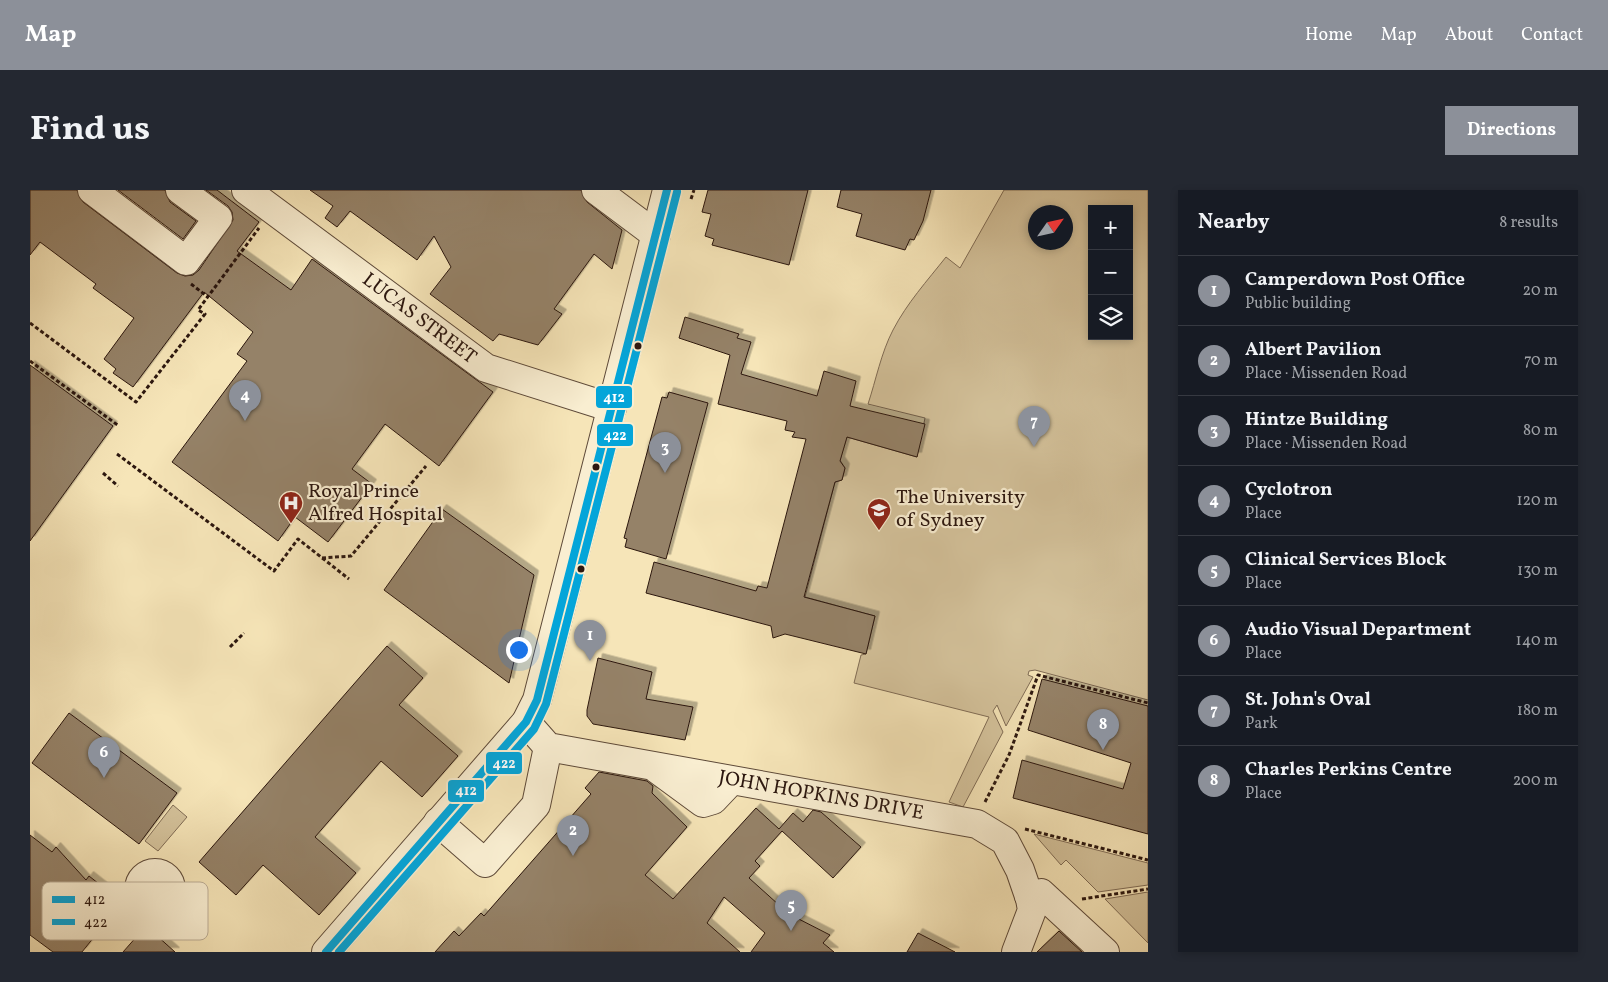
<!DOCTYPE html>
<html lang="en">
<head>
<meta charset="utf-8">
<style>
	body { margin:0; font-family:Vollkorn,serif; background:#242831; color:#f1f3f6 }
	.controls { position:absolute; right:15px; top:15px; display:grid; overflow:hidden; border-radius:0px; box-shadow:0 2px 8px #0003 }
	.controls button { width:45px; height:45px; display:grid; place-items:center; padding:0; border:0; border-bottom:1px solid #363941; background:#171b24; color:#f1f3f6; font:25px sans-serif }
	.compass { position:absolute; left:998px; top:15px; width:45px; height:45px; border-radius:50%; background:#171b24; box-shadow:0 2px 8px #0003; rotate:56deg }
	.you { position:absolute; left:488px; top:459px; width:18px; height:18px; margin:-12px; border:4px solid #fff; border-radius:50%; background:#1a73e8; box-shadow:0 0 0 8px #1a73e833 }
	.badge { display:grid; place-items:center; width:32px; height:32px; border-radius:50%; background:#8c9099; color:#fff; font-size:16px; font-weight:700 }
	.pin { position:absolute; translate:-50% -41px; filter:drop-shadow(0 1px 2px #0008) }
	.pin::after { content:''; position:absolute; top:26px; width:18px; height:15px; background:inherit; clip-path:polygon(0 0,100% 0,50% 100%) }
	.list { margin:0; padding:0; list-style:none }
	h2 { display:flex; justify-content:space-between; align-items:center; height:65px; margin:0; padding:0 20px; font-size:21px }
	h2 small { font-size:16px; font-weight:400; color:#9ea1a6 }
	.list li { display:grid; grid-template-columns:32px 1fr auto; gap:15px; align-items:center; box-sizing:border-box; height:70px; padding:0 20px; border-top:1px solid #363941 }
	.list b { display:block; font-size:19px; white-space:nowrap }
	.list p { margin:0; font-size:16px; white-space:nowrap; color:#9ea1a6 }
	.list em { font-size:16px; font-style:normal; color:#9ea1a6 }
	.icon { flex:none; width:28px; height:28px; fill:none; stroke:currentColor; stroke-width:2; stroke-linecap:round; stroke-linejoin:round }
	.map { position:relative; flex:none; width:1118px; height:762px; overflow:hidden; border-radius:0px }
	header { display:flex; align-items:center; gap:30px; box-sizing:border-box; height:70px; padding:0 25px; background:#8c9099; color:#fff }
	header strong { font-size:24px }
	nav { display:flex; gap:28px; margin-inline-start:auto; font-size:18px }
	.intro { display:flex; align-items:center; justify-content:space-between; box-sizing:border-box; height:120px; padding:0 30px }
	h1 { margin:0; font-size:35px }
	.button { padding:12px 22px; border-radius:0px; background:#8c9099; color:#fff; font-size:18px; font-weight:700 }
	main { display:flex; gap:30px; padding:0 30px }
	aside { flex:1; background:#171b24; border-radius:0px; box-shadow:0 2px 8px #0003 }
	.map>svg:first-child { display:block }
</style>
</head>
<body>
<header>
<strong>Map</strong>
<nav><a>Home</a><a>Map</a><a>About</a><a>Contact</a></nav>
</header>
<div class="intro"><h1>Find us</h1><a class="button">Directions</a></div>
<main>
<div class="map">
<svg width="1118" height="762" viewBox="0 0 1118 762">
	<defs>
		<filter id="shadow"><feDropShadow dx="4.5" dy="-4.5" stdDeviation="0" flood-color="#0004"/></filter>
	</defs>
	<rect width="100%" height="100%" fill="#f6e5b8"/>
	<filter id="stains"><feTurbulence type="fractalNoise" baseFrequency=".004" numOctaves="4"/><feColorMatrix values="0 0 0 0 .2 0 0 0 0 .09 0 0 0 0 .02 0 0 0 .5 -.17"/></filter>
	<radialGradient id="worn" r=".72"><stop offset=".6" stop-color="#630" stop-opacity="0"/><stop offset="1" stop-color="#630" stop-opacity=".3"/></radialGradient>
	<g fill="#d4c29b" stroke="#806c55" fill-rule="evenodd">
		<path d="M974,0H1118V510L1005,480L999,481L998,485L1003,487L976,536L967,515L963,521L973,542L933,617L919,612L959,527L824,493L831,465L836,464L845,426L775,407L805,292L812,290L815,278L810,270L817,247L887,267L895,228L838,214C846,190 851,163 863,140C877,113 897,91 916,67L930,78ZM1062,19H1099V146H1062ZM1006,22H1036V52H1006Z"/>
		<polygon points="143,615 157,627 128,661 115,651"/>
		<polygon points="1004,644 1118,673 1118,695 1068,702 1036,670 1031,675"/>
		<polygon points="1118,702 1118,753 1075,709"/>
	</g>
	<g fill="#958267" stroke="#2c170f" filter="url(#shadow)">
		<polygon points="0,0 47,0 53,12 147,83 155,86 163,85 169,80 203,30 202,22 198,16 176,0 187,0 229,32 207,61 261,100 282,69 463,202 409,276 355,234 322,279 342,294 298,352 265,327 248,351 142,272 217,171 207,164 223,142 174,102 103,197 83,183 86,179 74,169 104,128 63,98 66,94 10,52 0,65"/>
		<polygon points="88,0 135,0 140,12 166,31 153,49"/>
		<polygon points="280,0 551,0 557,12 592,40 582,79 564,64 524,119 532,124 508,155 469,144 463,151 400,104 421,77 404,46 387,70 320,21 307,37 295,28 303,16"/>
		<polygon points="678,0 778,0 759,75 682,55 684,49 675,46 681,24 672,22"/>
		<polygon points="811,0 901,0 893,31 884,50 880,49 875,60 826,46 832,24 807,17"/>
		<polygon points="655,127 709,144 707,148 721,152 711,184 787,206 794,181 826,191 820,216 895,234 887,267 817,247 810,271 815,278 812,290 805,292 774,407 845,426 836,464 755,444 743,448 741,436 616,403 624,372 726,401 728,396 737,398 776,249 762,247 765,242 755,240 757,231 688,214 700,165 649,148"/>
		<polygon points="0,175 83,236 0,351"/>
		<polygon points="639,202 678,213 636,369 595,357 597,349 594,348 632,207 637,208"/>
		<polygon points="412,319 504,385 479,493 354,400"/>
		<polygon points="357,456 393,488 369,515 428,566 392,607 351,571 285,647 326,683 289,725 233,675 206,705 169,672"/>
		<polygon points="568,468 622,482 616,509 663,517 655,550 563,534 557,526 557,520"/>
		<polygon points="1012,489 1118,516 1118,644 983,608 992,570 1093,599 1101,573 998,540"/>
		<polygon points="39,523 147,603 109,654 2,573"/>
		<polygon points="569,582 617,591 623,596 622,603 657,637 615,685 643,709 726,618 749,639 763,623 773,632 783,620 791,622 831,657 803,688 752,641 725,671 730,676 719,688 759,724 800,745 793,753 804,762 721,762 735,743 694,707 677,733 710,762 405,762 424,741 429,746 451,723 454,726 561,604 555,598"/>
		<polygon points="0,645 22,662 26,657 56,690 59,686 92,712 52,762 23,762 0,745"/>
		<polygon points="116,736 145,762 93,762"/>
		<polygon points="1029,741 1052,762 1007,762"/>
		<polygon points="888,743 925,762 877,762"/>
	</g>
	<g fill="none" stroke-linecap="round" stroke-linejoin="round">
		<g stroke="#5e4a39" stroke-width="30">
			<g id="minor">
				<polyline points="62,0 156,71 188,28 150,0"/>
				<polyline points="216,0 456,178 582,218"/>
				<polyline points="566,0 626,45"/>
				<polyline points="496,532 518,557 947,634 975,651 990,680 1000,709 1002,720 986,762"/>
				<polyline points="628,580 673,613 683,610 701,591"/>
				<polyline points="408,632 455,673 506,615 518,557"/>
				<circle cx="125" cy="699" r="16"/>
				<polyline points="999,706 1011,703 1075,762"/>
				<polyline points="296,762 496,532 507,510 637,0"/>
			</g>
		</g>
		<g stroke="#2c170f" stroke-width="3" stroke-dasharray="4 2.5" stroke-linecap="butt">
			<polyline points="661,9 664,0"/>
			<polyline points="161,94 178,107"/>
			<polyline points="0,133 106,212 175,124 168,120 229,38"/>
			<polyline points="0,171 89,236"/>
			<polyline points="87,264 244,381 268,349 319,389"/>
			<polyline points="73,283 88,296"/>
			<polyline points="292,368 321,366 396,276"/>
			<polyline points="200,457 214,443"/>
			<polyline points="955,612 979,565 1008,485 1118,513"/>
			<polyline points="995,639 1118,670"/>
			<polyline points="1052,709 1118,699"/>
		</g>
		<use href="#minor" stroke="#f9eed1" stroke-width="28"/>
		<g stroke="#f9eed1" stroke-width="11">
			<polyline id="bus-1" points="296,762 496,532 507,510 637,0"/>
		</g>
		<g stroke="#f9eed1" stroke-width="11">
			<polyline id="bus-2" points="309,762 504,539 516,514 647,2"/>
		</g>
		<use href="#bus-1" stroke="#04a5d9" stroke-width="8"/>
		<use href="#bus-2" stroke="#04a5d9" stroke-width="8"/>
	</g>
	<defs>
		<g id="hospital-pin" transform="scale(1.25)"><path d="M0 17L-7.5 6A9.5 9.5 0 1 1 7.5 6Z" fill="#8f2418" stroke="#f9eed1"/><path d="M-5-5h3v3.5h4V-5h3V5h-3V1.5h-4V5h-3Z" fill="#fff"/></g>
		<g id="university-pin" transform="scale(1.25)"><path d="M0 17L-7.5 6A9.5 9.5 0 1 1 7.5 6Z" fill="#8f2418" stroke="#f9eed1"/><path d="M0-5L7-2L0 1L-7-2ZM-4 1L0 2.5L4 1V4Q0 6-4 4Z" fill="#fff"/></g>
	</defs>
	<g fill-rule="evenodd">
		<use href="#hospital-pin" x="261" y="313"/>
		<use href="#university-pin" x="849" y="320"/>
	</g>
	<g fill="#2c170f" stroke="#f9eed1" stroke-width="2">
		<circle cx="608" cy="156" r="4.5"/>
		<circle cx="566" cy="277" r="4.5"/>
		<circle cx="551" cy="379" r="4.5"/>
	</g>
	<g text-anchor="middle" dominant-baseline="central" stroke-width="4.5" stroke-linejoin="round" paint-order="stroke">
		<g font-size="20" fill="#2c170f" stroke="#f9eed1">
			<text transform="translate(389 129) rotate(37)">LUCAS STREET</text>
			<text transform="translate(791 606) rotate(10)">JOHN HOPKINS DRIVE</text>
		</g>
		<g font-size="20" fill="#2c170f" stroke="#f9eed1" text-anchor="start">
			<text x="278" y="302">Royal Prince<tspan x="278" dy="23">Alfred Hospital</tspan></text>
			<text x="866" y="308">The University<tspan x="866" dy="23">of Sydney</tspan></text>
		</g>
	</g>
	<rect x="12" y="692" width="166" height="58" rx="8" fill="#f9eed1" stroke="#bcae97" stroke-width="1"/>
	<rect x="22" y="706" width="23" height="7" fill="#04a5d9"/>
	<rect x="22" y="729" width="23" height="6" fill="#04a5d9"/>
	<g font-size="14" fill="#2c170f">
		<text x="54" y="714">412</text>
		<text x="54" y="737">422</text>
	</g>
	<g stroke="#f9eed1" stroke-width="2">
		<rect x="565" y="195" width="38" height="24" rx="5" fill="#04a5d9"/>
		<rect x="566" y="233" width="38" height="24" rx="5" fill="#04a5d9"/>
		<rect x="455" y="561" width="38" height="24" rx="5" fill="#04a5d9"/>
		<rect x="417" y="589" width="38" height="24" rx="5" fill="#04a5d9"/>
	</g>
	<g font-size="14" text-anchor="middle" font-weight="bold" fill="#fff">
		<text x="584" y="212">412</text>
		<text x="585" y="250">422</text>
		<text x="474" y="578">422</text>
		<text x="436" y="605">412</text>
	</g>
	<rect width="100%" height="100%" filter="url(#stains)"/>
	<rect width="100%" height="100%" fill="url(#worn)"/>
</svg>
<div class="controls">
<button>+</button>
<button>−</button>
<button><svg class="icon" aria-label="layers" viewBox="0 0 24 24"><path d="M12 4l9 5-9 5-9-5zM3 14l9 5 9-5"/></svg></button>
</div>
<svg class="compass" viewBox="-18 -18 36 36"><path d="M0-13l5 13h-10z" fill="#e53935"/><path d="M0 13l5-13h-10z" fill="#9ea1a6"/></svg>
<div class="you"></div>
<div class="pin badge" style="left:560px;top:471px">1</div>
<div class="pin badge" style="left:543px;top:666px">2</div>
<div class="pin badge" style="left:635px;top:283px">3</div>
<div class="pin badge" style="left:215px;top:231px">4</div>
<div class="pin badge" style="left:761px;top:741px">5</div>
<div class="pin badge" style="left:74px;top:588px">6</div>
<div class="pin badge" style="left:1004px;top:257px">7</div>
<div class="pin badge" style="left:1073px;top:560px">8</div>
</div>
<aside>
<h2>Nearby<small>8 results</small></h2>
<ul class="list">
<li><span class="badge">1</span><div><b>Camperdown Post Office</b><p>Public building</p></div><em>20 m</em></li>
<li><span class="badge">2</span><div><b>Albert Pavilion</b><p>Place · Missenden Road</p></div><em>70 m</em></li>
<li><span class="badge">3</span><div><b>Hintze Building</b><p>Place · Missenden Road</p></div><em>80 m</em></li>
<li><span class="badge">4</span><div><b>Cyclotron</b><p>Place</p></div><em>120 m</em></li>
<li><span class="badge">5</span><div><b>Clinical Services Block</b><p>Place</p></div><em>130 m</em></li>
<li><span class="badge">6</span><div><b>Audio Visual Department</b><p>Place</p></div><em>140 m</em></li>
<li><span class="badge">7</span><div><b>St. John's Oval</b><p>Park</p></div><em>180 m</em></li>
<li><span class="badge">8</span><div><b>Charles Perkins Centre</b><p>Place</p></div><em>200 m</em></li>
</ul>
</aside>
</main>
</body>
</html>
